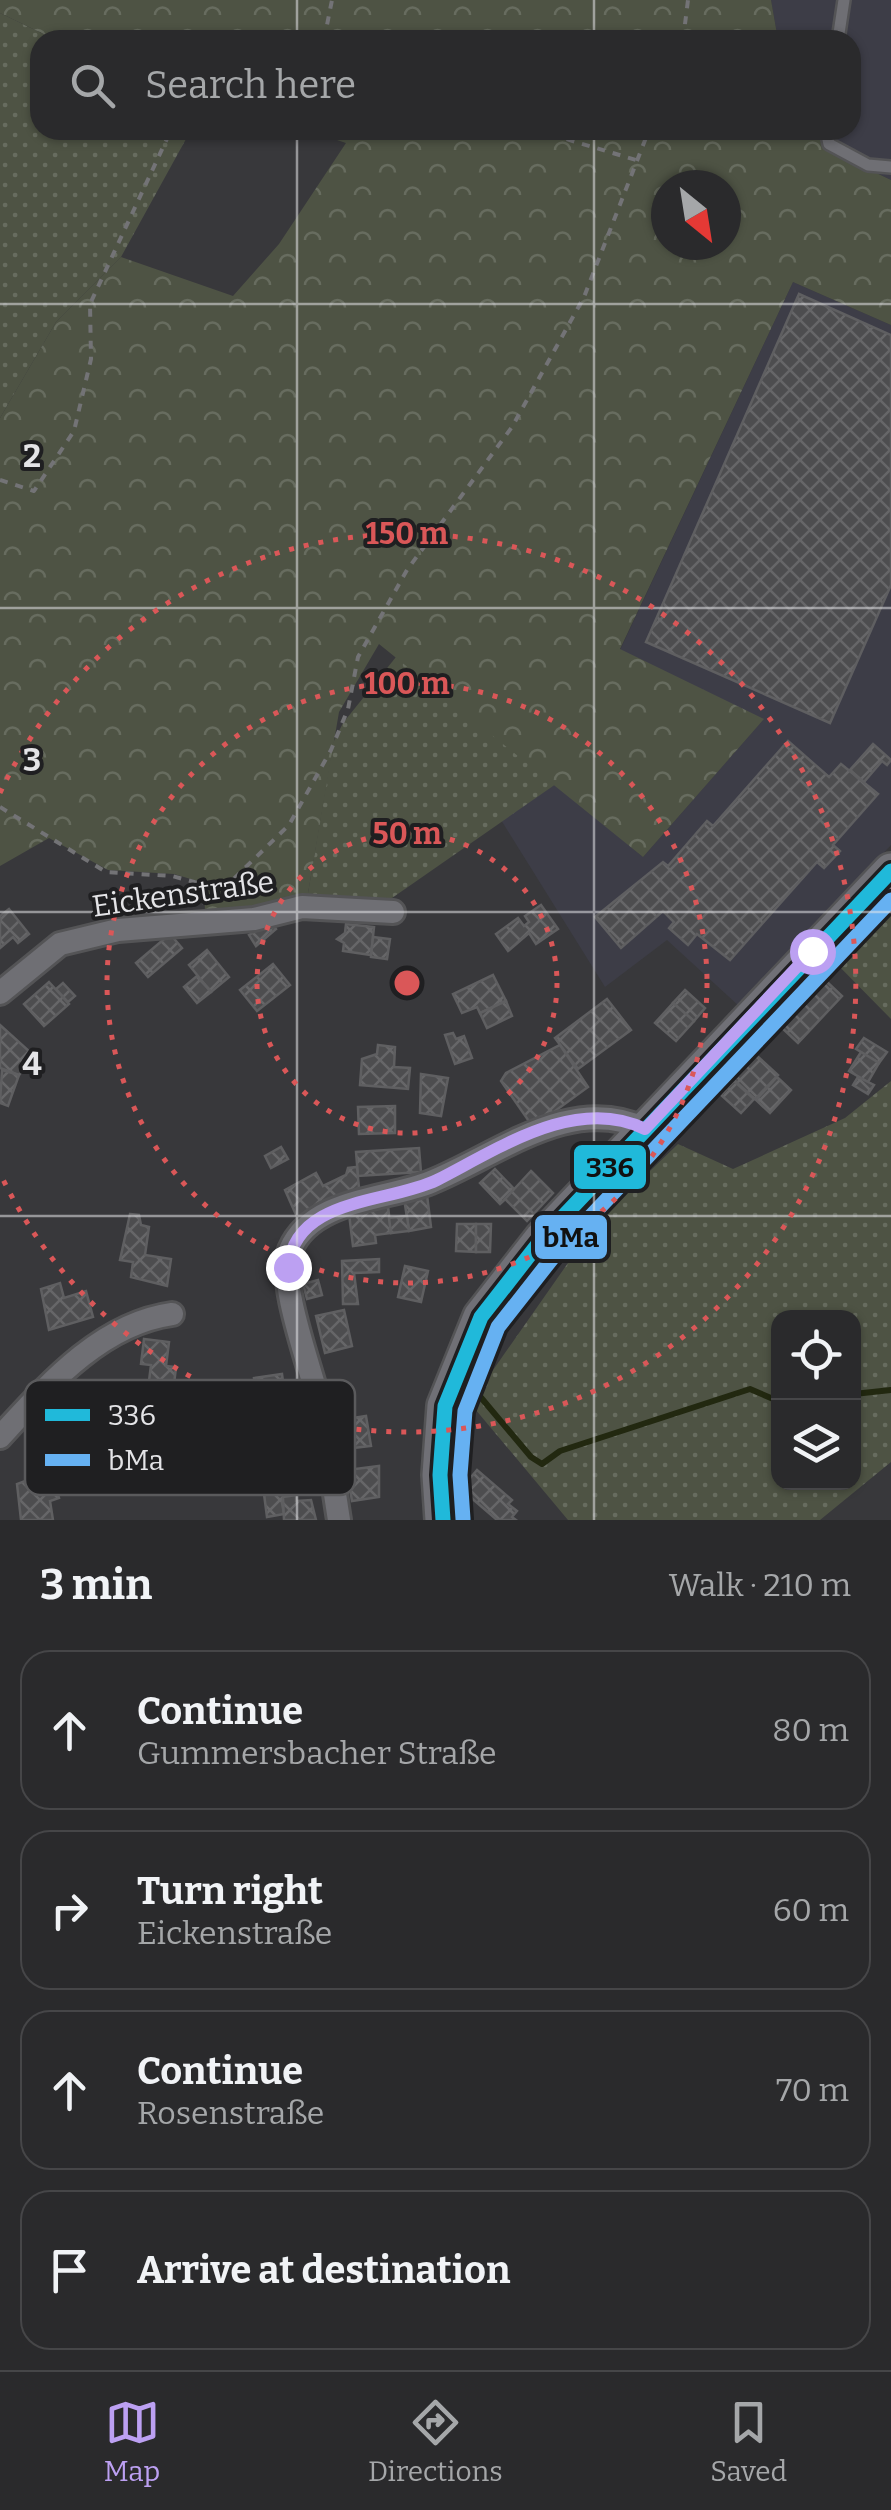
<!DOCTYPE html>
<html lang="en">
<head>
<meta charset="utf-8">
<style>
	body { margin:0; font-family:Bitter,serif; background:#323234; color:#f1f3f6 }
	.controls { position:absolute; right:30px; bottom:30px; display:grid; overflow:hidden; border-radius:20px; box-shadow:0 2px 8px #0004 }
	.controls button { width:90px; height:90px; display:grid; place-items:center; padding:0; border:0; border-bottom:2px solid #464648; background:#2a2a2c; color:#f1f3f6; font:50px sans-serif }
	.compass { position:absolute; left:651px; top:170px; width:90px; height:90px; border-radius:50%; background:#2a2a2c; box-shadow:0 2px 8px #0004; rotate:150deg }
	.stop { position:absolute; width:30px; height:30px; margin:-22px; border:8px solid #bca0f2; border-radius:50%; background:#fff }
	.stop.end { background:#bca0f2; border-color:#fff; box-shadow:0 2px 10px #0008 }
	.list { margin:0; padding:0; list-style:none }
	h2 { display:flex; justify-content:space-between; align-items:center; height:130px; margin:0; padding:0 40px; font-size:42px }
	h2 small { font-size:32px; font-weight:400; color:#a5a7a9 }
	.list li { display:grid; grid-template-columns:65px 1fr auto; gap:30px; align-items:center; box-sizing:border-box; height:160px; margin:0 20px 20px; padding:0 20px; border:2px solid #464648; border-radius:30px }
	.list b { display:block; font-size:38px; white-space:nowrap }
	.list p { margin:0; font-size:32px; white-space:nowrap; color:#a5a7a9 }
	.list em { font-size:32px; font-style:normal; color:#a5a7a9 }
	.icon { flex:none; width:55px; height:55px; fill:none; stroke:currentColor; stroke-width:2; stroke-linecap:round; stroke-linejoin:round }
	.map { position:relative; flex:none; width:891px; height:1520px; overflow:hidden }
	.search { position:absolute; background:#2a2a2c; box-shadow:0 2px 8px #0004; left:30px; right:30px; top:30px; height:110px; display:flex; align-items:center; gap:25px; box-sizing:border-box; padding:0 35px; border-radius:30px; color:#a5a7a9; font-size:38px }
	.sheet { height:850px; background:#2a2a2c }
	nav { display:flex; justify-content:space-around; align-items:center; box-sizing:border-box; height:140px; border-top:2px solid #464648; background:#2a2a2c; font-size:28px; color:#a5a7a9 }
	nav a { display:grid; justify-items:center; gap:5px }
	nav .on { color:#bca0f2 }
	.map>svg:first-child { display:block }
</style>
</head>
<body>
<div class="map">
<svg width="891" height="1520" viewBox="0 0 891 1520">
	<defs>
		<pattern id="green-dots" width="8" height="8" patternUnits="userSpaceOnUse" patternTransform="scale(2.5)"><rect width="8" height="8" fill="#4e5344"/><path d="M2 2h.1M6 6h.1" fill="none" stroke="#676c5f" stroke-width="1.8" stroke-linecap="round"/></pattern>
		<pattern id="forest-crowns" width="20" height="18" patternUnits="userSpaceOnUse" patternTransform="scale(2.5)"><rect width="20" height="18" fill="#4e5344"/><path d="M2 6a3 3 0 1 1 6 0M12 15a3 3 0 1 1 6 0" fill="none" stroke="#676c5f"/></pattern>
		<pattern id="building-cross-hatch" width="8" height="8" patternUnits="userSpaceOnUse" patternTransform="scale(2.5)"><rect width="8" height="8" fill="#4d4d4f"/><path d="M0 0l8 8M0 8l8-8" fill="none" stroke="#666668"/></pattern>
	</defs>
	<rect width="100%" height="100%" fill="#38383b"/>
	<g fill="#3d3d47">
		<polygon points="771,0 891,0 891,180 828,150 816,130 851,130 851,40 778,40"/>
		<polygon points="793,282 891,325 891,845 740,1007 667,940 605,987 501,820 556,784 643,857 763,720 620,650"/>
	</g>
	<g fill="url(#green-dots)" fill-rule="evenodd">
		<polygon points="0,13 56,40 40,40 40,130 191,130 121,257 56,322 0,418"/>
		<polygon points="396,657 556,784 369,914 306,905 333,743 343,723"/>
		<path d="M891,911V1019L831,958C849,937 872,931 891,911Z"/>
		<path d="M891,1081V1462L820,1520H568L470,1403L596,1223L678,1144L733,1169L845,1118ZM778,1318H854V1482H778Z"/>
	</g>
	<g fill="url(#forest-crowns)" fill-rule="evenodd">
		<polygon points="0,0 771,0 778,40 56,40 0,13"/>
		<path d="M307,130H816L828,150L891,180V325L793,282L620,649L764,719L643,857L379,644L339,712L306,905L205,912L204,883L174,874L108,870L49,838L0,866V418L56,322L121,257L233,296L279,244L346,143ZM666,185H726V245H666Z"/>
	</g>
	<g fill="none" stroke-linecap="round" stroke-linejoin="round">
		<g stroke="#222810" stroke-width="6">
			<polyline points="478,1394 531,1457 542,1464 560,1451 750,1389 778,1401"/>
			<polyline points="854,1394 891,1390"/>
		</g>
	</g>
	<g fill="url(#building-cross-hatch)" stroke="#5f5f61" stroke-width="2.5">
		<polygon points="799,294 891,335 891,585 830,723 646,642"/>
		<polygon points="788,741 829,777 841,764 878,794 833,845 840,851 824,868 817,862 730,960 697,934 688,945 669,928 674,922 663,911 621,948 595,917 663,862 668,866 707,821 713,826"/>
		<polygon points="873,744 891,760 887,765 882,761 864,782 850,770"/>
		<polygon points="541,905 558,929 536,944 529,933 508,951 496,934 518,918 524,926 529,922 525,916"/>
		<polygon points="9,909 29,934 18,943 13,937 0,948 0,916"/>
		<polygon points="271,922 276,929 256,946 249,935"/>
		<polygon points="346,924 374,927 371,955 343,951 344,943 337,939 345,933"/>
		<polygon points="170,934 182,948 148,977 136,963"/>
		<polygon points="373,937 390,939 387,959 371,957"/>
		<polygon points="207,950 229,977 211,992 189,965"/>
		<polygon points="273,964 290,985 257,1011 240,990"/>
		<polygon points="493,975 506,1001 480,1013 477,1007 462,1013 453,994"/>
		<polygon points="197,976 211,992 197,1003 184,987"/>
		<polygon points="826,981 842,996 798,1043 782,1028"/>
		<polygon points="49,982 69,1004 44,1026 24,1004"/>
		<polygon points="63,983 75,996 68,1002 56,989"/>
		<polygon points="685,990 705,1008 694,1021 673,1003"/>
		<polygon points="607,999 631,1030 578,1069 555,1038"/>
		<polygon points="506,1001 512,1016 487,1028 480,1013"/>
		<polygon points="673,1003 694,1021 676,1041 655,1023"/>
		<polygon points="0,1025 30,1052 27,1055 32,1060 19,1075 0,1068"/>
		<polygon points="453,1033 456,1039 464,1036 472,1058 455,1064 445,1035"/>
		<polygon points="864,1038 887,1052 879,1063 856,1049"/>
		<polygon points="378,1045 395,1047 394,1067 410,1068 408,1089 360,1085 362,1059 377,1054"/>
		<polygon points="560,1045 588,1087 533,1127 501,1081 506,1073"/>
		<polygon points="861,1052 879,1063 868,1082 849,1071"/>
		<polygon points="756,1055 778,1075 755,1099 734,1080"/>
		<polygon points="2,1070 19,1075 8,1106 0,1103"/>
		<polygon points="421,1074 448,1078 441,1116 420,1113"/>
		<polygon points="777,1077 791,1090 770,1113 756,1100"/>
		<polygon points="858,1077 874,1085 868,1094 853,1085"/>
		<polygon points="734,1081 754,1099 741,1113 721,1095"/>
		<polygon points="395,1106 395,1133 359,1134 358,1107"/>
		<polygon points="281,1147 288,1159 271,1168 265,1156"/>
		<polygon points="419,1148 421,1172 358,1176 356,1152"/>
		<polygon points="357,1167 359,1188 297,1217 285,1190 316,1173 323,1186 346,1175 348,1168"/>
		<polygon points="495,1169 515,1190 500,1204 480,1183"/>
		<polygon points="531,1171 553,1193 527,1221 505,1199"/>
		<polygon points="427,1195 431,1227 409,1231 404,1198"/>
		<polygon points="388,1206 391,1233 375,1235 376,1243 353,1246 349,1214"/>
		<polygon points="130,1214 139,1215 141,1225 149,1227 145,1255 171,1259 167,1286 131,1277 133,1262 120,1260"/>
		<polygon points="407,1216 409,1231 391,1233 389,1218"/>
		<polygon points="457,1224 476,1224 476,1252 456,1251"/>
		<polygon points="476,1224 491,1224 490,1252 476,1252"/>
		<polygon points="379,1259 379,1272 354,1273 358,1304 343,1304 342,1261"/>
		<polygon points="405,1266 428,1271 421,1302 398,1297"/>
		<polygon points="318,1280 322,1295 307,1299 303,1284"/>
		<polygon points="60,1283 64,1298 86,1291 93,1317 49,1330 41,1289"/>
		<polygon points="344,1310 352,1346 325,1353 316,1316"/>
		<polygon points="144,1339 169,1342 166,1366 176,1367 173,1393 148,1389 151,1365 141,1364"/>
		<polygon points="282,1374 284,1389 256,1393 254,1378"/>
		<polygon points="366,1416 371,1446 344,1449 340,1420"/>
		<polygon points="49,1463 59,1498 50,1501 53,1520 21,1520 17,1484 36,1477 34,1468"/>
		<polygon points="379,1466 379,1497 352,1501 347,1470"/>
		<polygon points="477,1470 512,1500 508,1504 517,1511 512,1517 516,1520 497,1520 461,1489"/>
		<polygon points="288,1491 282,1503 284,1514 267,1517 264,1494"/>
		<polygon points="296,1495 296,1501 311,1500 316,1520 284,1520 283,1497"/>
	</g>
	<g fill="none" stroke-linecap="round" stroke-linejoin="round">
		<g stroke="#545456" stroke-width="16">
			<g id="service">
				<polyline points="838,40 844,0"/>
				<polyline points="826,130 829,144 868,165 891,167"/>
			</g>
		</g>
		<g stroke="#545456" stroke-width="28">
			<g id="minor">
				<polyline points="0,993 60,944 118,930 254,919 302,907 393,912"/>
				<path d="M0,1437C47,1386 100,1324 172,1314"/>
				<path d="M339,1520C333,1482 328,1444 320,1407C312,1371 277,1281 290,1250C312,1198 387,1200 431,1182C498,1155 571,1093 645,1129"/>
			</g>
		</g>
		<g stroke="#545456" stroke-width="40">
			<polyline id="primary" points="443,1520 440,1475 445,1406 481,1317 542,1239 891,871"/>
		</g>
		<g stroke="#737376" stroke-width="4" stroke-dasharray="8 8" stroke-linecap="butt">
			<polyline points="324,40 332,0"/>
			<polyline points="683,40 688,0"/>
			<polyline points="536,130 636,160"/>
			<polyline points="0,480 34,491 74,431 91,359 90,304 171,130"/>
			<polyline points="0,807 106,872 172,876 202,884 204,904"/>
			<polyline points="211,901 289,825 331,750 348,709 358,657 407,570 512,427 584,297 649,130"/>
		</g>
		<use href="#service" stroke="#6f6f74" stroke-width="11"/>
		<use href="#minor" stroke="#6f6f74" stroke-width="22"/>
		<use href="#primary" stroke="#707076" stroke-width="35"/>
		<g stroke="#1f1f21" stroke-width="22">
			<polyline id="bus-1" points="443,1520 440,1475 445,1406 481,1317 542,1239 891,871"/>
		</g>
		<g stroke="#1f1f21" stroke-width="22">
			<polyline id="bus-2" points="463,1519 460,1475 465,1411 498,1327 557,1252 891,900"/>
		</g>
		<use href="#bus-1" stroke="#20b9da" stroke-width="15"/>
		<use href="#bus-2" stroke="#66b1f2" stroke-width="15"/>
	</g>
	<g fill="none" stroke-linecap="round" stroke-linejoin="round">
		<path stroke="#bca0f2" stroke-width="12" d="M288,1267C296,1196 388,1204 437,1180C498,1149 576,1095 645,1129L812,951"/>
	</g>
	<path fill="none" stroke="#e4e4e7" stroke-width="2.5" stroke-opacity="0.55" d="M297,0V40M594,0V40M297,130V1520M594,130V1520M0,304H891M0,608H891M0,912H891M0,1216H891"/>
	<g fill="none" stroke="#da5758" stroke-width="5" stroke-dasharray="5 10">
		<circle cx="407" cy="983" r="150"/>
		<circle cx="407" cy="983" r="300"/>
		<path d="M0 793A449 449 0 1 1 0 1173"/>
	</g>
	<g text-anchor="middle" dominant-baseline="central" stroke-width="8" stroke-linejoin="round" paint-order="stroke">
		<g font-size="30" fill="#e4e4e7" stroke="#1f1f21">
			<text transform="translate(183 894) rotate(-8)">Eickenstraße</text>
		</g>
	</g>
	<rect x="25" y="1380" width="330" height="115" rx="15" fill="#1f1f21" stroke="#5a5a5c" stroke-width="2.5"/>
	<rect x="45" y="1409" width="45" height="12" fill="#20b9da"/>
	<rect x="45" y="1454" width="45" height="12" fill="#66b1f2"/>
	<g font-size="28" fill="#e4e4e7">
		<text x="108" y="1425">336</text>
		<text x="108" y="1470">bMa</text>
	</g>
	<g font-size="32" text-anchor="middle" font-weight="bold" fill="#e4e4e7" stroke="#1f1f21" stroke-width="8" stroke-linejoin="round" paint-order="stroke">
		<text x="32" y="467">2</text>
		<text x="32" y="771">3</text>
		<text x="32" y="1075">4</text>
	</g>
	<circle cx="407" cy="983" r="15" fill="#da5758" stroke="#1f1f21" stroke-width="5"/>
	<g font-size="30" text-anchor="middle" font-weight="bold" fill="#da5758" stroke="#1f1f21" stroke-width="8" stroke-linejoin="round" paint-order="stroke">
		<text x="407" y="544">150 m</text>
		<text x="407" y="694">100 m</text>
		<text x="407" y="844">50 m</text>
	</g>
	<g stroke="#1f1f21" stroke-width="4">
		<rect x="572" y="1143" width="76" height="48" rx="10" fill="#20b9da"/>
		<rect x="533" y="1213" width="76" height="48" rx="10" fill="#66b1f2"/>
	</g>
	<g font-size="28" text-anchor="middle" font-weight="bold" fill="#111">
		<text x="610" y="1177">336</text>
		<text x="571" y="1247">bMa</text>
	</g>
</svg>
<div class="controls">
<button><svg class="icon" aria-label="locate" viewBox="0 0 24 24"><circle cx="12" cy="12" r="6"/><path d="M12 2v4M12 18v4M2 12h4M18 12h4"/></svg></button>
<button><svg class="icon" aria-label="layers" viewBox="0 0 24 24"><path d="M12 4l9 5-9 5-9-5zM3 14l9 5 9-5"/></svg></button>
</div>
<svg class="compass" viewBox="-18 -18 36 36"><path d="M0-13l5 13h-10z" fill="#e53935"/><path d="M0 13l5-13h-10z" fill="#a5a7a9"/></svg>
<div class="stop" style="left:812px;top:951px"></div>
<div class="stop end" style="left:288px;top:1267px"></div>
<div class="search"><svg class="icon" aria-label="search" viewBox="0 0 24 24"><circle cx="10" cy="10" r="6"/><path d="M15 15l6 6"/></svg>Search here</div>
</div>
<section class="sheet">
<h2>3 min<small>Walk · 210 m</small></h2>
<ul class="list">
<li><svg class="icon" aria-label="ahead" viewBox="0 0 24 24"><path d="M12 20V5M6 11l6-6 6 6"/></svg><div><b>Continue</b><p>Gummersbacher Straße</p></div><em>80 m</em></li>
<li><svg class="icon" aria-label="right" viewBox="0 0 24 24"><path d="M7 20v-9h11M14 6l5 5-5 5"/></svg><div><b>Turn right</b><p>Eickenstraße</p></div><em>60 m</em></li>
<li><svg class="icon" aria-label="ahead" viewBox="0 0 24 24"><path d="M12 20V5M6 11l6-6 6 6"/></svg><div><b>Continue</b><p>Rosenstraße</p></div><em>70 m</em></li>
<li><svg class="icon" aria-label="arrive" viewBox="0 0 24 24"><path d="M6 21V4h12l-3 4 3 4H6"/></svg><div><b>Arrive at destination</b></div></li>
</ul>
</section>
<nav>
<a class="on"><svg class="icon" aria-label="map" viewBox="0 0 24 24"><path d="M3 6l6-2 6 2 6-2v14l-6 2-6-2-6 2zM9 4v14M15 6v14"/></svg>Map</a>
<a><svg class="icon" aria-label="directions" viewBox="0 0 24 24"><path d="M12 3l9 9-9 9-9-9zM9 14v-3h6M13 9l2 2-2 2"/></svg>Directions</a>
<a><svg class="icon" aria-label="saved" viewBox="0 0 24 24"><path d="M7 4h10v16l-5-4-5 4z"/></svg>Saved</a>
</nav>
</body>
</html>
